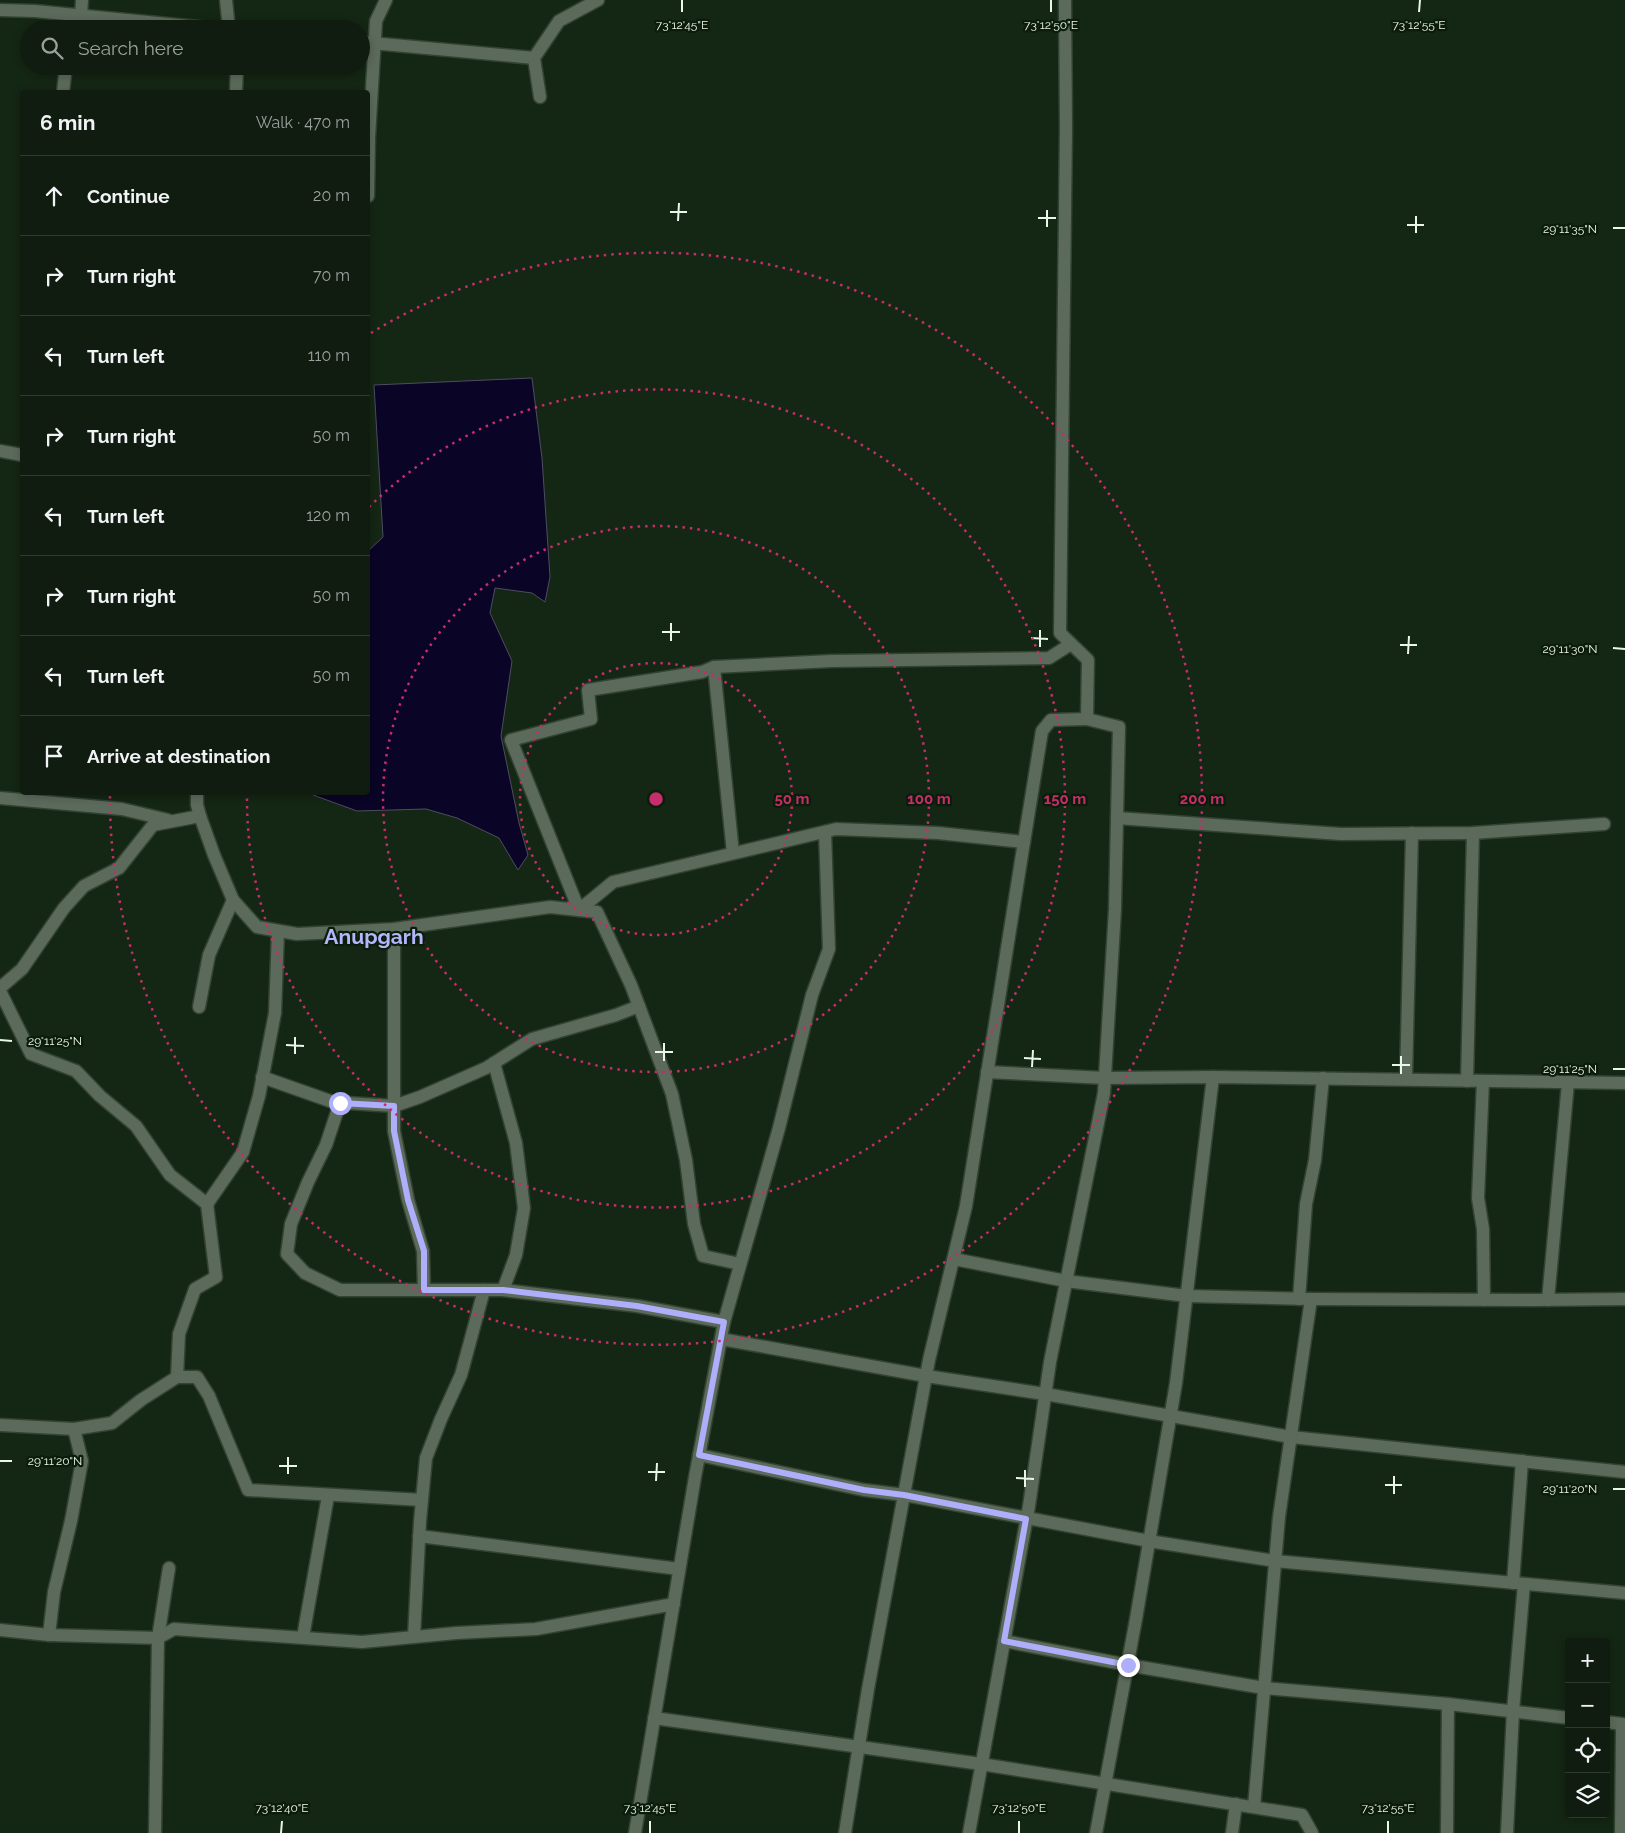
<!DOCTYPE html>
<html lang="en">
<head>
<meta charset="utf-8">
<style>
	body { margin:0; font-family:Raleway,sans-serif; background:#1d291d; color:#f1f3f6 }
	.controls { position:absolute; right:15px; bottom:15px; display:grid; overflow:hidden; border-radius:5px; box-shadow:0 2px 8px #0003 }
	.controls button { width:45px; height:45px; display:grid; place-items:center; padding:0; border:0; border-bottom:1px solid #2f3a2f; background:#0f1c0f; color:#f1f3f6; font:25px sans-serif }
	.stop { position:absolute; width:15px; height:15px; margin:-11px; border:4px solid #afaefa; border-radius:50%; background:#fff }
	.stop.end { background:#afaefa; border-color:#fff; box-shadow:0 1px 5px #0008 }
	.list { margin:0; padding:0; list-style:none }
	h2 { display:flex; justify-content:space-between; align-items:center; height:65px; margin:0; padding:0 20px; font-size:21px }
	h2 small { font-size:16px; font-weight:400; color:#9ba19e }
	.list li { display:grid; grid-template-columns:32px 1fr auto; gap:15px; align-items:center; box-sizing:border-box; height:80px; padding:0 20px; border-top:1px solid #2f3a2f }
	.list b { display:block; font-size:19px; white-space:nowrap }
	.list em { font-size:16px; font-style:normal; color:#9ba19e }
	.icon { flex:none; width:28px; height:28px; fill:none; stroke:currentColor; stroke-width:2; stroke-linecap:round; stroke-linejoin:round }
	.map { position:relative; flex:none; width:1625px; height:1833px; overflow:hidden }
	.search { position:absolute; background:#0f1c0f; box-shadow:0 2px 8px #0003; left:20px; top:20px; width:350px; height:55px; display:flex; align-items:center; gap:12px; box-sizing:border-box; padding:0 18px; border-radius:28px; color:#9ba19e; font-size:19px }
	.panel { position:absolute; background:#0f1c0f; box-shadow:0 2px 8px #0003; left:20px; top:90px; width:350px; height:705px; border-radius:5px }
	.map>svg:first-child { display:block }
</style>
</head>
<body>
<div class="map">
<svg width="1625" height="1833" viewBox="0 0 1625 1833">
	<rect width="100%" height="100%" fill="#142614"/>
	<polygon fill="#0a0426" stroke="#4e4d61" points="532,378 542,458 550,577 545,602 532,593 495,588 490,613 512,661 501,736 519,823 528,855 518,870 499,838 457,818 426,809 357,811 313,795 313,793 368,792 368,551 383,537 374,385"/>
	<g fill="none" stroke-linecap="round" stroke-linejoin="round">
		<g stroke="#324332" stroke-width="15">
			<g id="minor">
				<polyline points="226,0 229,29"/>
				<polyline points="0,10 35,11 219,29"/>
				<polyline points="81,16 82,0"/>
				<polyline points="69,29 70,15"/>
				<polyline points="361,42 534,58"/>
				<polyline points="63,92 66,66"/>
				<polyline points="236,92 237,66"/>
				<polyline points="540,97 534,58 559,21 598,0"/>
				<polyline points="368,196 369,137 376,21 386,0"/>
				<polyline points="0,451 22,455"/>
				<polyline points="714,667 733,853"/>
				<polyline points="197,792 197,805 200,816 214,855 233,900 257,927 297,934 394,929 550,907 597,912 631,985 672,1094 686,1160 694,1224 703,1256 740,1264"/>
				<polyline points="0,798 122,809 168,820"/>
				<polyline points="1117,818 1341,834 1473,833 1604,824"/>
				<polyline points="1024,842 1042,731 1051,720 1087,719 1088,660 1060,633 1066,128 1065,0"/>
				<polyline points="394,929 394,1131 408,1200 423,1251 424,1290"/>
				<polyline points="0,988 22,969 64,908 84,886 119,868 153,825 200,816"/>
				<polyline points="0,991 31,1054 76,1071 100,1096 136,1126 170,1175 207,1204 216,1277 195,1289 179,1334 177,1377 141,1400 112,1423 74,1429 0,1425"/>
				<polyline points="199,1007 209,955 233,900"/>
				<polyline points="494,1063 516,1143 524,1208 516,1255 503,1290"/>
				<polyline points="987,1072 1105,1078 1213,1077 1625,1083"/>
				<polyline points="262,1077 333,1102 394,1106 420,1097 486,1068 532,1039 616,1015 639,1006"/>
				<polyline points="1406,1079 1412,833"/>
				<polyline points="1467,1081 1473,833"/>
				<polyline points="1483,1081 1478,1198 1483,1229 1484,1300"/>
				<polyline points="340,1103 326,1145 308,1182 291,1224 287,1254 305,1273 340,1290 503,1290 637,1306 724,1322"/>
				<polyline points="207,1204 243,1152 259,1096 275,1013 278,931"/>
				<polyline points="954,1259 1066,1281 1187,1296 1311,1299 1534,1300 1625,1299"/>
				<polyline points="1299,1299 1306,1204 1315,1160 1323,1078"/>
				<polyline points="1548,1300 1568,1083"/>
				<polyline points="721,1339 926,1376 1045,1394 1291,1437 1625,1472"/>
				<polyline points="177,1377 197,1377 209,1396 248,1490 422,1500"/>
				<polyline points="699,1455 864,1490 905,1495 1149,1541 1275,1561 1625,1593"/>
				<polyline points="419,1536 679,1569"/>
				<polyline points="1513,1583 1522,1461"/>
				<polyline points="0,1630 49,1635 158,1638 174,1629 362,1642 456,1633 536,1629 674,1604"/>
				<polyline points="49,1635 54,1592 71,1521 82,1461 74,1429"/>
				<polyline points="303,1637 328,1496"/>
				<polyline points="414,1637 420,1521 426,1458 441,1419 461,1375 484,1290"/>
				<polyline points="1004,1641 1128,1665 1264,1688 1448,1704 1569,1718"/>
				<polyline points="654,1718 981,1764 1302,1815 1312,1833"/>
				<polyline points="1606,1722 1622,1724 1621,1833"/>
				<polyline points="1254,1807 1279,1517 1311,1299"/>
				<polyline points="155,1833 158,1638 169,1568"/>
				<polyline points="635,1833 695,1477 724,1322 779,1128 812,995 829,949 825,832"/>
				<polyline points="845,1833 868,1689 929,1360 966,1206 1024,842 938,833 836,829 613,882 579,910 511,740 591,719 588,690 702,672 714,667 831,661 1049,658 1071,644"/>
				<polyline points="969,1833 1029,1506 1050,1362 1104,1093 1115,909 1119,727 1087,719"/>
				<polyline points="1096,1833 1136,1619 1176,1383 1213,1077"/>
				<polyline points="1232,1833 1236,1804"/>
				<polyline points="1447,1833 1448,1704"/>
				<polyline points="1507,1833 1513,1711 1524,1584"/>
			</g>
		</g>
		<use href="#minor" stroke="#5b6a5a" stroke-width="12"/>
	</g>
	<g fill="none" stroke-linecap="round" stroke-linejoin="round">
		<polyline stroke="#afaefa" stroke-width="6" points="340,1103 394,1106 394,1131 408,1200 424,1251 424,1290 503,1290 637,1306 724,1322 699,1455 864,1490 904,1495 1026,1519 1004,1641 1128,1665"/>
	</g>
	<path fill="none" stroke="#ebf6ea" stroke-width="2" d="M682,12V0M1051,12V0M1419,12L1420,0M670,212H687M1038,218H1056M678,221L679,203M1407,225H1424M1047,227V210M1613,228H1625M1416,233V216M662,632H680M1031,638L1048,639M671,641V623M1400,645H1417M1040,647V630M1613,648L1625,649M1408,654L1409,636M0,1040L12,1041M286,1045L304,1046M655,1052H673M295,1054V1037M1024,1058L1041,1059M664,1061V1043M1392,1065H1410M1032,1067L1033,1050M1613,1069H1625M1401,1074V1056M0,1461H12M279,1466H297M648,1472H665M288,1474V1457M1016,1478L1034,1479M656,1481L657,1463M1385,1485H1402M1025,1487V1470M1613,1489H1625M1394,1494V1476M281,1833L282,1821M650,1833V1821M1019,1833V1821M1388,1833V1821"/>
	<g fill="none" stroke="#c62e69" stroke-width="2.5" stroke-dasharray="2.5 5">
		<circle cx="656" cy="799" r="136"/>
		<circle cx="656" cy="799" r="273"/>
		<path d="M369 507A409 409 0 1 1 247 795"/>
		<path d="M371 333A546 546 0 1 1 110 794"/>
	</g>
	<g text-anchor="middle" dominant-baseline="central" stroke-width="4.5" stroke-linejoin="round" paint-order="stroke">
		<g font-size="21" font-weight="bold" fill="#b5b5fc" stroke="#0b1c0b">
			<text x="374" y="936">Anupgarh</text>
		</g>
	</g>
	<g font-size="12" text-anchor="middle" fill="#ebf6ea" stroke="#0b1c0b" stroke-width="4.5" stroke-linejoin="round" paint-order="stroke">
		<text x="682" y="29">73°12'45"E</text>
		<text x="1051" y="29">73°12'50"E</text>
		<text x="1419" y="29">73°12'55"E</text>
		<text x="1570" y="233">29°11'35"N</text>
		<text x="1570" y="653">29°11'30"N</text>
		<text x="55" y="1045">29°11'25"N</text>
		<text x="1570" y="1073">29°11'25"N</text>
		<text x="55" y="1465">29°11'20"N</text>
		<text x="1570" y="1493">29°11'20"N</text>
		<text x="282" y="1812">73°12'40"E</text>
		<text x="650" y="1812">73°12'45"E</text>
		<text x="1019" y="1812">73°12'50"E</text>
		<text x="1388" y="1812">73°12'55"E</text>
	</g>
	<circle cx="656" cy="799" r="8" fill="#c62e69" stroke="#0b1c0b" stroke-width="2.5"/>
	<g font-size="15" text-anchor="middle" font-weight="bold" fill="#c62e69" stroke="#0b1c0b" stroke-width="4.5" stroke-linejoin="round" paint-order="stroke">
		<text x="792" y="804">50 m</text>
		<text x="929" y="804">100 m</text>
		<text x="1065" y="804">150 m</text>
		<text x="1202" y="804">200 m</text>
	</g>
</svg>
<div class="controls">
<button>+</button>
<button>−</button>
<button><svg class="icon" aria-label="locate" viewBox="0 0 24 24"><circle cx="12" cy="12" r="6"/><path d="M12 2v4M12 18v4M2 12h4M18 12h4"/></svg></button>
<button><svg class="icon" aria-label="layers" viewBox="0 0 24 24"><path d="M12 4l9 5-9 5-9-5zM3 14l9 5 9-5"/></svg></button>
</div>
<div class="stop" style="left:340px;top:1103px"></div>
<div class="stop end" style="left:1128px;top:1665px"></div>
<div class="search"><svg class="icon" aria-label="search" viewBox="0 0 24 24"><circle cx="10" cy="10" r="6"/><path d="M15 15l6 6"/></svg>Search here</div>
<section class="panel">
<h2>6 min<small>Walk · 470 m</small></h2>
<ul class="list">
<li><svg class="icon" aria-label="ahead" viewBox="0 0 24 24"><path d="M12 20V5M6 11l6-6 6 6"/></svg><div><b>Continue</b></div><em>20 m</em></li>
<li><svg class="icon" aria-label="right" viewBox="0 0 24 24"><path d="M7 20v-9h11M14 6l5 5-5 5"/></svg><div><b>Turn right</b></div><em>70 m</em></li>
<li><svg class="icon" aria-label="left" viewBox="0 0 24 24"><path d="M17 20v-9H6M10 6l-5 5 5 5"/></svg><div><b>Turn left</b></div><em>110 m</em></li>
<li><svg class="icon" aria-label="right" viewBox="0 0 24 24"><path d="M7 20v-9h11M14 6l5 5-5 5"/></svg><div><b>Turn right</b></div><em>50 m</em></li>
<li><svg class="icon" aria-label="left" viewBox="0 0 24 24"><path d="M17 20v-9H6M10 6l-5 5 5 5"/></svg><div><b>Turn left</b></div><em>120 m</em></li>
<li><svg class="icon" aria-label="right" viewBox="0 0 24 24"><path d="M7 20v-9h11M14 6l5 5-5 5"/></svg><div><b>Turn right</b></div><em>50 m</em></li>
<li><svg class="icon" aria-label="left" viewBox="0 0 24 24"><path d="M17 20v-9H6M10 6l-5 5 5 5"/></svg><div><b>Turn left</b></div><em>50 m</em></li>
<li><svg class="icon" aria-label="arrive" viewBox="0 0 24 24"><path d="M6 21V4h12l-3 4 3 4H6"/></svg><div><b>Arrive at destination</b></div></li>
</ul>
</section>
</div>
</body>
</html>
